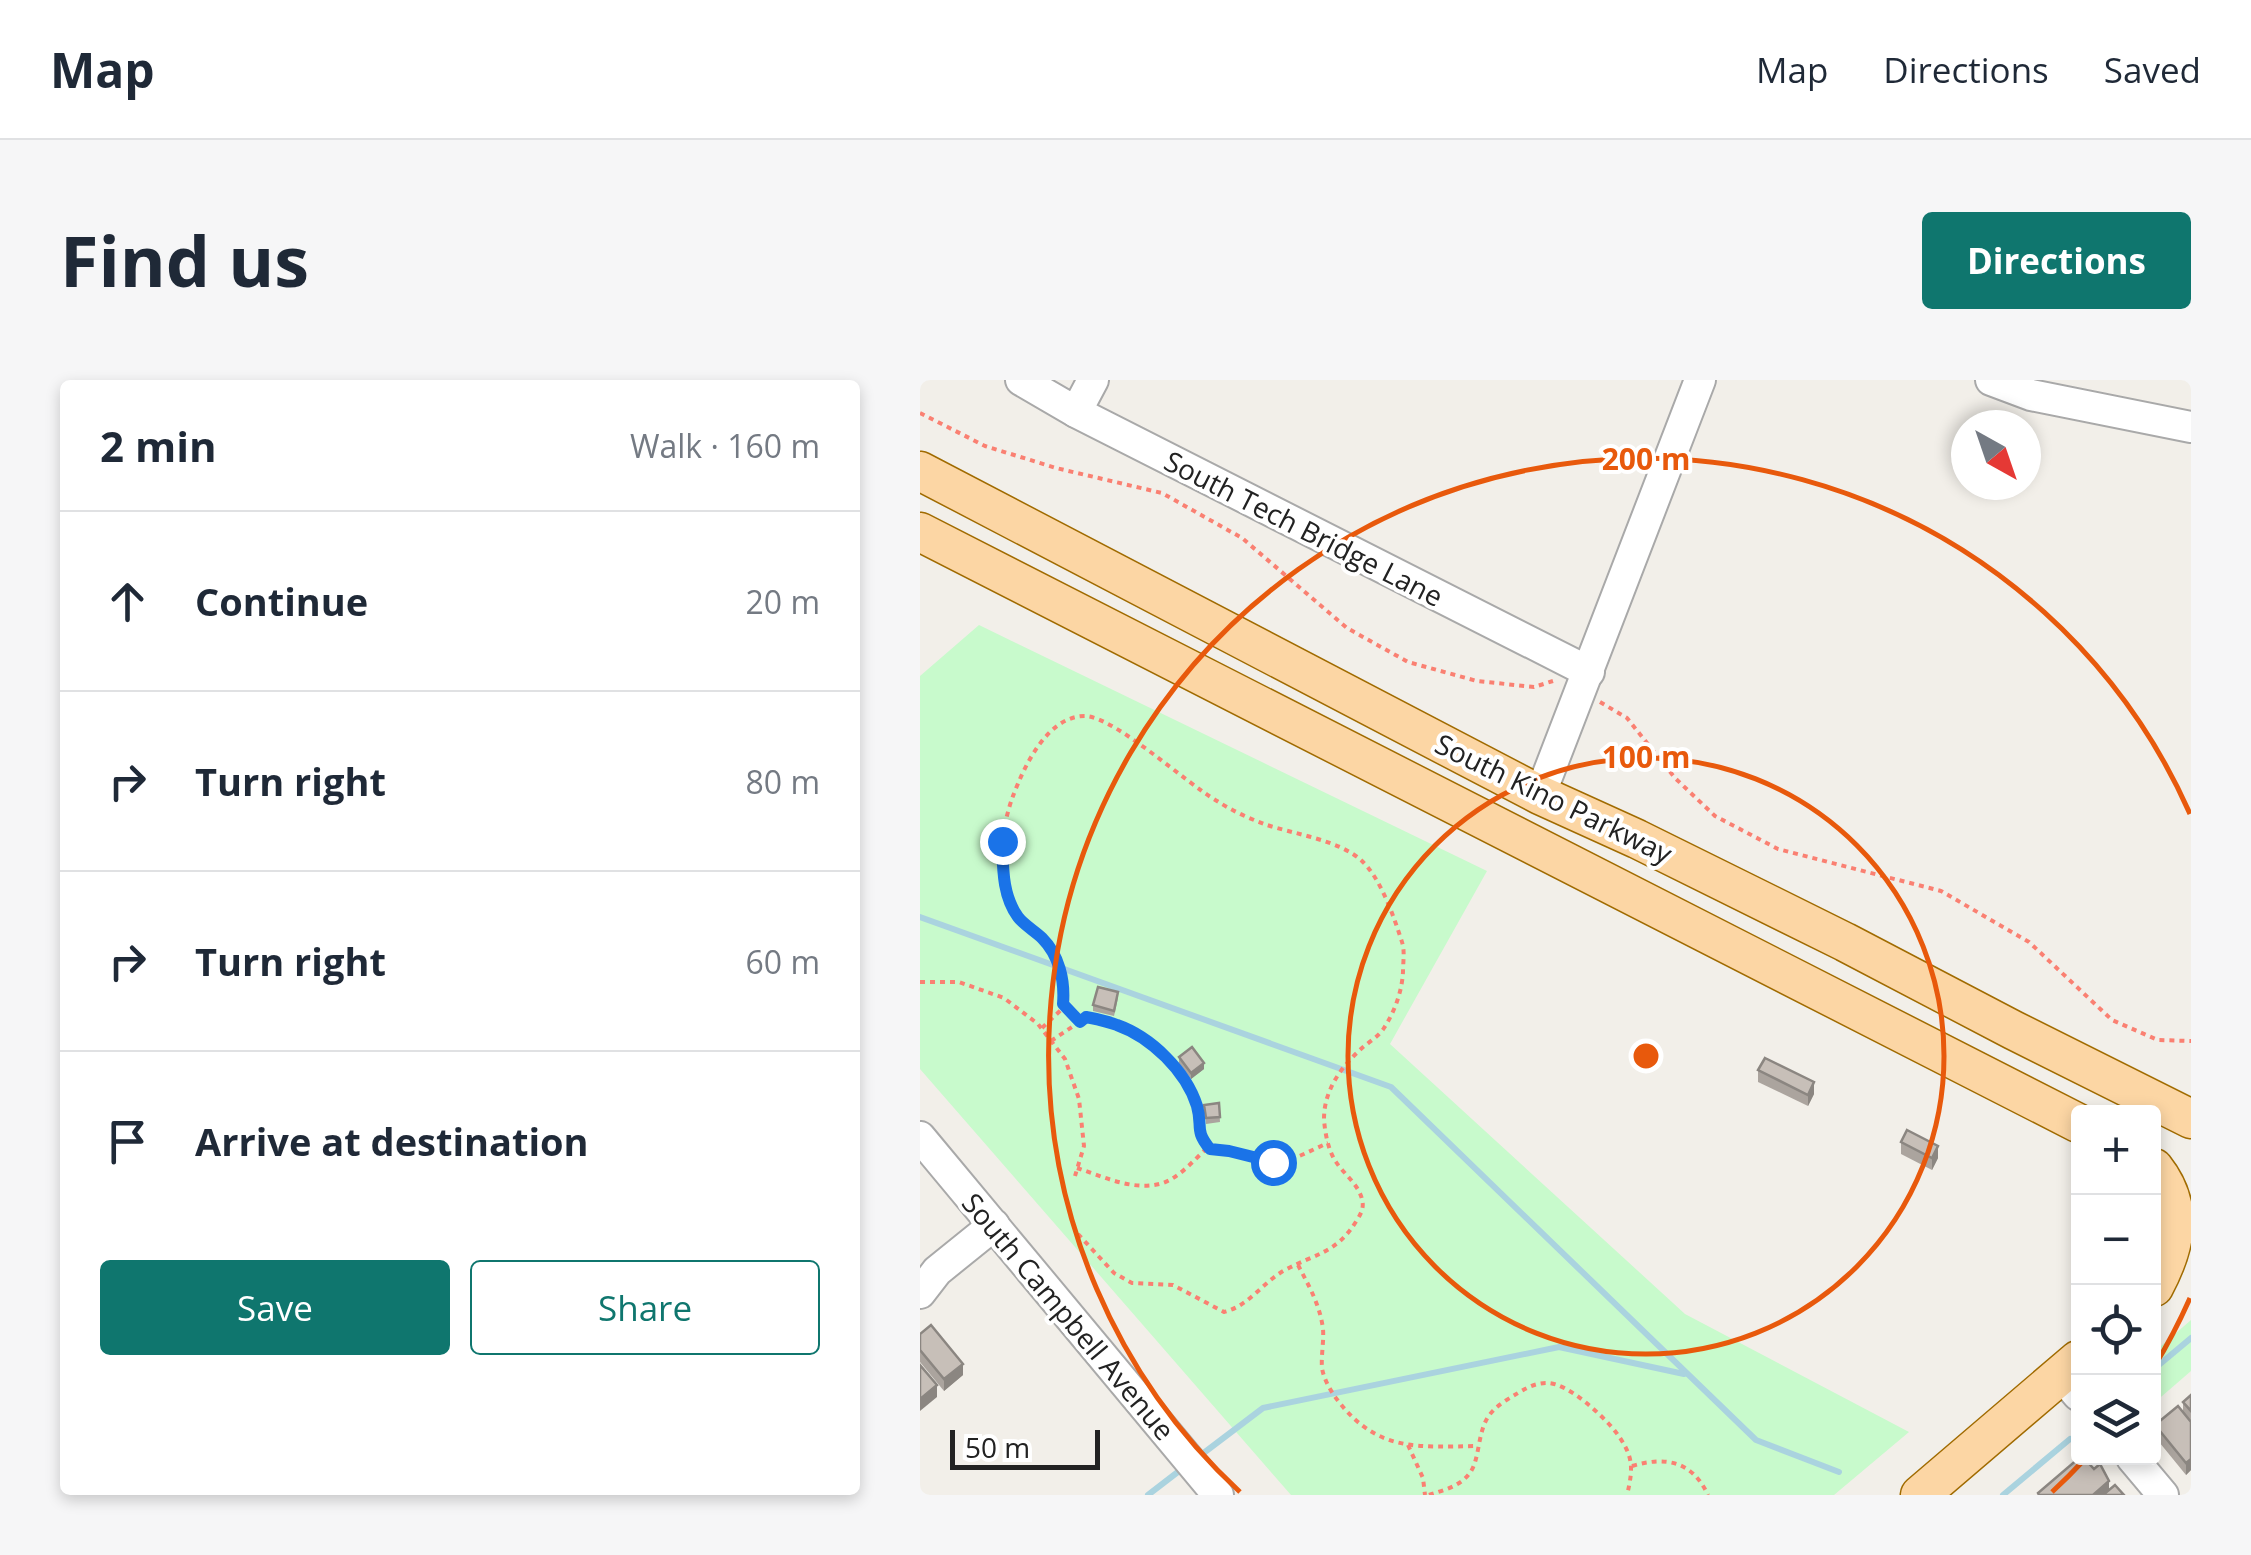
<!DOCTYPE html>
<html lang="en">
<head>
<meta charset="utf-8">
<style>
	body { margin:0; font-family:"Open Sans",sans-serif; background:#f6f6f7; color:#1f2937 }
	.controls { position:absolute; right:30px; bottom:30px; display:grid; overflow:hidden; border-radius:10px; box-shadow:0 5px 15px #0003 }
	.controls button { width:90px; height:90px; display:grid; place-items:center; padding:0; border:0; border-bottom:2px solid #e0e1e3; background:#fff; color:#1f2937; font:50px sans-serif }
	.compass { position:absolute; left:1031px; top:30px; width:90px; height:90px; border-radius:50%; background:#fff; box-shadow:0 5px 15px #0003; rotate:140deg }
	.scale { position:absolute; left:30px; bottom:25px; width:150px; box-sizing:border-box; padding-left:10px; border:5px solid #222; border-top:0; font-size:28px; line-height:35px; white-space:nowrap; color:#222; -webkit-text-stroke:8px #fff; paint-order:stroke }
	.stop { position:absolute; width:30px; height:30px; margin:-22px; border:8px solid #1a73e8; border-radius:50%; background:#fff }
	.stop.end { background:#1a73e8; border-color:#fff; box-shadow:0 2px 10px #0008 }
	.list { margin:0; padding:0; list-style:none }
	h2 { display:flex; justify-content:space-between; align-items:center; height:130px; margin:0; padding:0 40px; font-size:42px }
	h2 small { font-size:32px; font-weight:400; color:#747a83 }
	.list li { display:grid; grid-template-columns:65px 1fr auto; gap:30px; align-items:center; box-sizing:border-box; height:180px; padding:0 40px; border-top:2px solid #e0e1e3 }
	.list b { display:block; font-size:38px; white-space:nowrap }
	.list em { font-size:32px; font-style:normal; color:#747a83 }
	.actions { display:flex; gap:20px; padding:30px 40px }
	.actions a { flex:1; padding:22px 0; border:2px solid #0f766e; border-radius:10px; text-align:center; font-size:35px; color:#0f766e }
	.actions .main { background:#0f766e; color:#fff }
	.icon { flex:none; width:55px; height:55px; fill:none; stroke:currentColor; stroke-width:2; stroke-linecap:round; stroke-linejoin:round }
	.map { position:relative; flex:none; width:1271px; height:1115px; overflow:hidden; border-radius:10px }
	header { display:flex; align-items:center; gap:60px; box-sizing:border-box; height:140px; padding:0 50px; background:#fff; border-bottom:2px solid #e0e1e3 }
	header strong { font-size:48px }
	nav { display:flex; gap:55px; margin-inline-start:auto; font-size:35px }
	.intro { display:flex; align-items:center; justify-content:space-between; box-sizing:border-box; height:240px; padding:0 60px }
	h1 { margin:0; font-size:70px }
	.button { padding:25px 45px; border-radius:10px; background:#0f766e; color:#fff; font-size:35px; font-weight:700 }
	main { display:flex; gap:60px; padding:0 60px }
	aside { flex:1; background:#fff; border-radius:10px; box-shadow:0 5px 15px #0003 }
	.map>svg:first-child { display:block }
</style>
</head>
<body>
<header>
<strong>Map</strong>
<nav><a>Map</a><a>Directions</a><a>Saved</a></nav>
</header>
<div class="intro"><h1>Find us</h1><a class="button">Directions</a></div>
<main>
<aside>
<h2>2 min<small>Walk · 160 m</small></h2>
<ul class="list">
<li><svg class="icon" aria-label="ahead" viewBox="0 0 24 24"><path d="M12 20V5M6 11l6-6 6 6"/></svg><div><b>Continue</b></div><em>20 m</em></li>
<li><svg class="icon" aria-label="right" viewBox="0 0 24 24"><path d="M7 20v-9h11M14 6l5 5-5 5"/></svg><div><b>Turn right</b></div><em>80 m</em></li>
<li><svg class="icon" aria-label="right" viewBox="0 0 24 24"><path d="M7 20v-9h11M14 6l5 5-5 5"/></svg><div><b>Turn right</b></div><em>60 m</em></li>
<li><svg class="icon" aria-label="arrive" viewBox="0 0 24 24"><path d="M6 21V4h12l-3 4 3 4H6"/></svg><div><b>Arrive at destination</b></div></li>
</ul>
<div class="actions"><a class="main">Save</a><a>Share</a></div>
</aside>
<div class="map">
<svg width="1271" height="1115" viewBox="0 0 1271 1115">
	<rect width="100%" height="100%" fill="#f2efe9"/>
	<g fill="#c8facc">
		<polygon points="59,245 567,491 470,664 765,934 989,1052 914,1115 371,1115 0,689 0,296"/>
		<polygon points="1271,940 1271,991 1234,1023 1234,972"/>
	</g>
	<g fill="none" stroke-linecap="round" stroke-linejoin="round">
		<g stroke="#aad3df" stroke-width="6">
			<polyline points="0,537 471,707 836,1060 919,1092"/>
			<polyline points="1234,989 1271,958"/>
			<polyline points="277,1078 343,1028 639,967 764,994"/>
			<polyline points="228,1115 263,1088"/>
			<polyline points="1083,1115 1150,1059"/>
		</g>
		<g stroke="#a9a9a9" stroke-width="34">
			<g id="minor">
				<polyline points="101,0 156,32 669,292"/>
				<polyline points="1071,0 1111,15 1271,47"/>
				<polyline points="156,32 173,0"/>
				<polyline points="620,415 780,0"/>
				<polyline points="0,757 298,1115"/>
				<polyline points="0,913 17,891 74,845"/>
				<polyline points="1141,995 1158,1015"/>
				<polyline points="1212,1078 1243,1115"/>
			</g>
		</g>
		<g stroke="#a06b00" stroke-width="41">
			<g id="major">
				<polyline points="0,91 620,415 717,459 925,562 1093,650 1271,739"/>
				<polyline points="0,152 1158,743"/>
				<path d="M1234,788C1265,827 1256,866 1234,907"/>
				<polyline points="1000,1115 1158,980"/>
			</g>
		</g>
		<g stroke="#fa8072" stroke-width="4" stroke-dasharray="5 5" stroke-linecap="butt">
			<polyline points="0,33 65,66 136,88 242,113 322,158 427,248 488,282 557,301 614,307 633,301"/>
			<polyline points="680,322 707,338 755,398 795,436 858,469 1021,511 1109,562 1192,640 1238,660 1271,661"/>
			<polyline points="0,602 39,602 84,618 118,644 145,679 159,719 164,766 155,796"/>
			<polyline points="143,624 160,641"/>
			<path d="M122,648L142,629C145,604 141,577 123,559C116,552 107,546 100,539C73,508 80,451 93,416C104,387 127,336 165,336C195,337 266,403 297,421C311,430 328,438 344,444C373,454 420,460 442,481C461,499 474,537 482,562C485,571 483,582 483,592C482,611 475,631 464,648C459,656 449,662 442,668C421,687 404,710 404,739C405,753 408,770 416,782C424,794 438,804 442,819C444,827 442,832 437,840C417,873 397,873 365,890C343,902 329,926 304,932L253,905L212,903L194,893L158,854"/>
			<path d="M131,661L167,637C177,639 187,641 197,645C231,657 266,691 277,726C283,747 274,750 290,769C310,771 338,782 354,782C372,782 391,770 408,763"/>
			<path d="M157,788C184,797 215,812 243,803C260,797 274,780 287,768"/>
			<path d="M378,885C389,906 400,925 403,949C404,962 401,975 402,988C404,1000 411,1012 419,1022C458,1072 499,1067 557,1066"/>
			<polyline points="488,1065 503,1098 505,1115"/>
			<path d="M712,1086C746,1076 772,1081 788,1115"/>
			<path d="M509,1115C523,1110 539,1107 549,1094C560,1081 557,1054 568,1037C575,1026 588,1019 598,1013C608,1007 616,1003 627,1003C648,1003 682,1035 695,1051C713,1075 714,1086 707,1115"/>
		</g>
		<use href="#minor" stroke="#fff" stroke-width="30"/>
		<use href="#major" stroke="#fcd6a4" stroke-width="38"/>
	</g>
	<g fill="#aba49e">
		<polygon points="198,618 194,636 173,631 173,625"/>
		<polygon points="259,677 284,689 271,699 259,683"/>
		<polygon points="838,690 894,714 888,726 838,702"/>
		<polygon points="299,723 300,742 286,744 284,725"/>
		<polygon points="981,762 1018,778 1012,790 981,774"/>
		<polygon points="0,954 43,995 24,1011 0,982"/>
		<polygon points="1271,1015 1271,1090 1266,1095 1235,1057 1235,1045 1263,1032 1263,1022"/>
	</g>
	<g fill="#8b8681">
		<polygon points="284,683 284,689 271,699 271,693"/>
		<polygon points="894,702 894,714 888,726 888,715"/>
		<polygon points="1018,766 1018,778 1012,790 1012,778"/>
		<polygon points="43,984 43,995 24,1011 24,999"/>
		<polygon points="17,1005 17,1017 0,1031 0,1019"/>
		<polygon points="1271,1079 1271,1090 1266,1095 1266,1083"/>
		<polygon points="1189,1101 1189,1113 1186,1115 1173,1115"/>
	</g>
	<g fill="#c7bfb8" stroke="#8b8681" stroke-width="2.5">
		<polygon points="178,607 198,612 194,631 173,625"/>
		<polygon points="272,667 284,683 271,693 259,677"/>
		<polygon points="845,678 894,702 888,715 838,690"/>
		<polygon points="299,723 300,737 286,738 284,725"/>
		<polygon points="987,750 1018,766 1012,778 981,762"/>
		<polygon points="11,945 43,984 24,999 0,970 0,954"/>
		<polygon points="0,985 17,1005 0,1019"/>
		<polygon points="1271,1015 1271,1031 1263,1022"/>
		<polygon points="1258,1026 1271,1042 1271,1079 1266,1083 1235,1045"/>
		<polygon points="1159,1078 1164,1078 1174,1089 1180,1084 1189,1101 1173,1115 1119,1115 1118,1113"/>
		<polygon points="1195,1105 1204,1115 1183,1115"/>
	</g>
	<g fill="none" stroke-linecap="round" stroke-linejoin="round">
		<path stroke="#1a73e8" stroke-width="12" d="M82,461C83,487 82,515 98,537C104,545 115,551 122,558C139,575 145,600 143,624L160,642L166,637C176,639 187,641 197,645C231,657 266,691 277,726C283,747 274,750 290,769L309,771L353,782"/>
	</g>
	<g fill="none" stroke="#e8590c" stroke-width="5">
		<circle cx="726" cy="676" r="298"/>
		<path d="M1270 918A596 596 0 0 1 1234 987M1165 1079A596 596 0 0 1 1132 1112M320 1112A596 596 0 1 1 1270 434"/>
	</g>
	<g text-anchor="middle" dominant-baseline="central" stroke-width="8" stroke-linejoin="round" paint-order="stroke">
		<g font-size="28" fill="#222" stroke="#fff">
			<text transform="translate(384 148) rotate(27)">South Tech Bridge Lane</text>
			<text transform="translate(634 418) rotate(26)">South Kino Parkway</text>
			<text transform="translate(149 936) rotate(50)">South Campbell Avenue</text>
		</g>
	</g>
	<circle cx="726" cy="676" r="15" fill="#e8590c" stroke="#fff" stroke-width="5"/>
	<g font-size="30" text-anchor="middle" font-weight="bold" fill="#e8590c" stroke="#fff" stroke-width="8" stroke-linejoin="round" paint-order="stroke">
		<text x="726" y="90">200 m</text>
		<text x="726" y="388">100 m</text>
	</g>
</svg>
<div class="controls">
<button>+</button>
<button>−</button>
<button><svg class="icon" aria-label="locate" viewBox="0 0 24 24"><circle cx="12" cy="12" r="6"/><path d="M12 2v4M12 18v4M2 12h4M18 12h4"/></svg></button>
<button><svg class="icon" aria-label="layers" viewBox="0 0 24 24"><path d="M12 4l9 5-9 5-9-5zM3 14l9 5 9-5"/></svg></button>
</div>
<svg class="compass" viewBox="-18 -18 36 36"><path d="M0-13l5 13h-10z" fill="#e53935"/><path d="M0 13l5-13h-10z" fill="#747a83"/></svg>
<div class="scale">50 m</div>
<div class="stop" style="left:353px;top:782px"></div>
<div class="stop end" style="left:82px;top:461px"></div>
</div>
</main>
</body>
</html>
